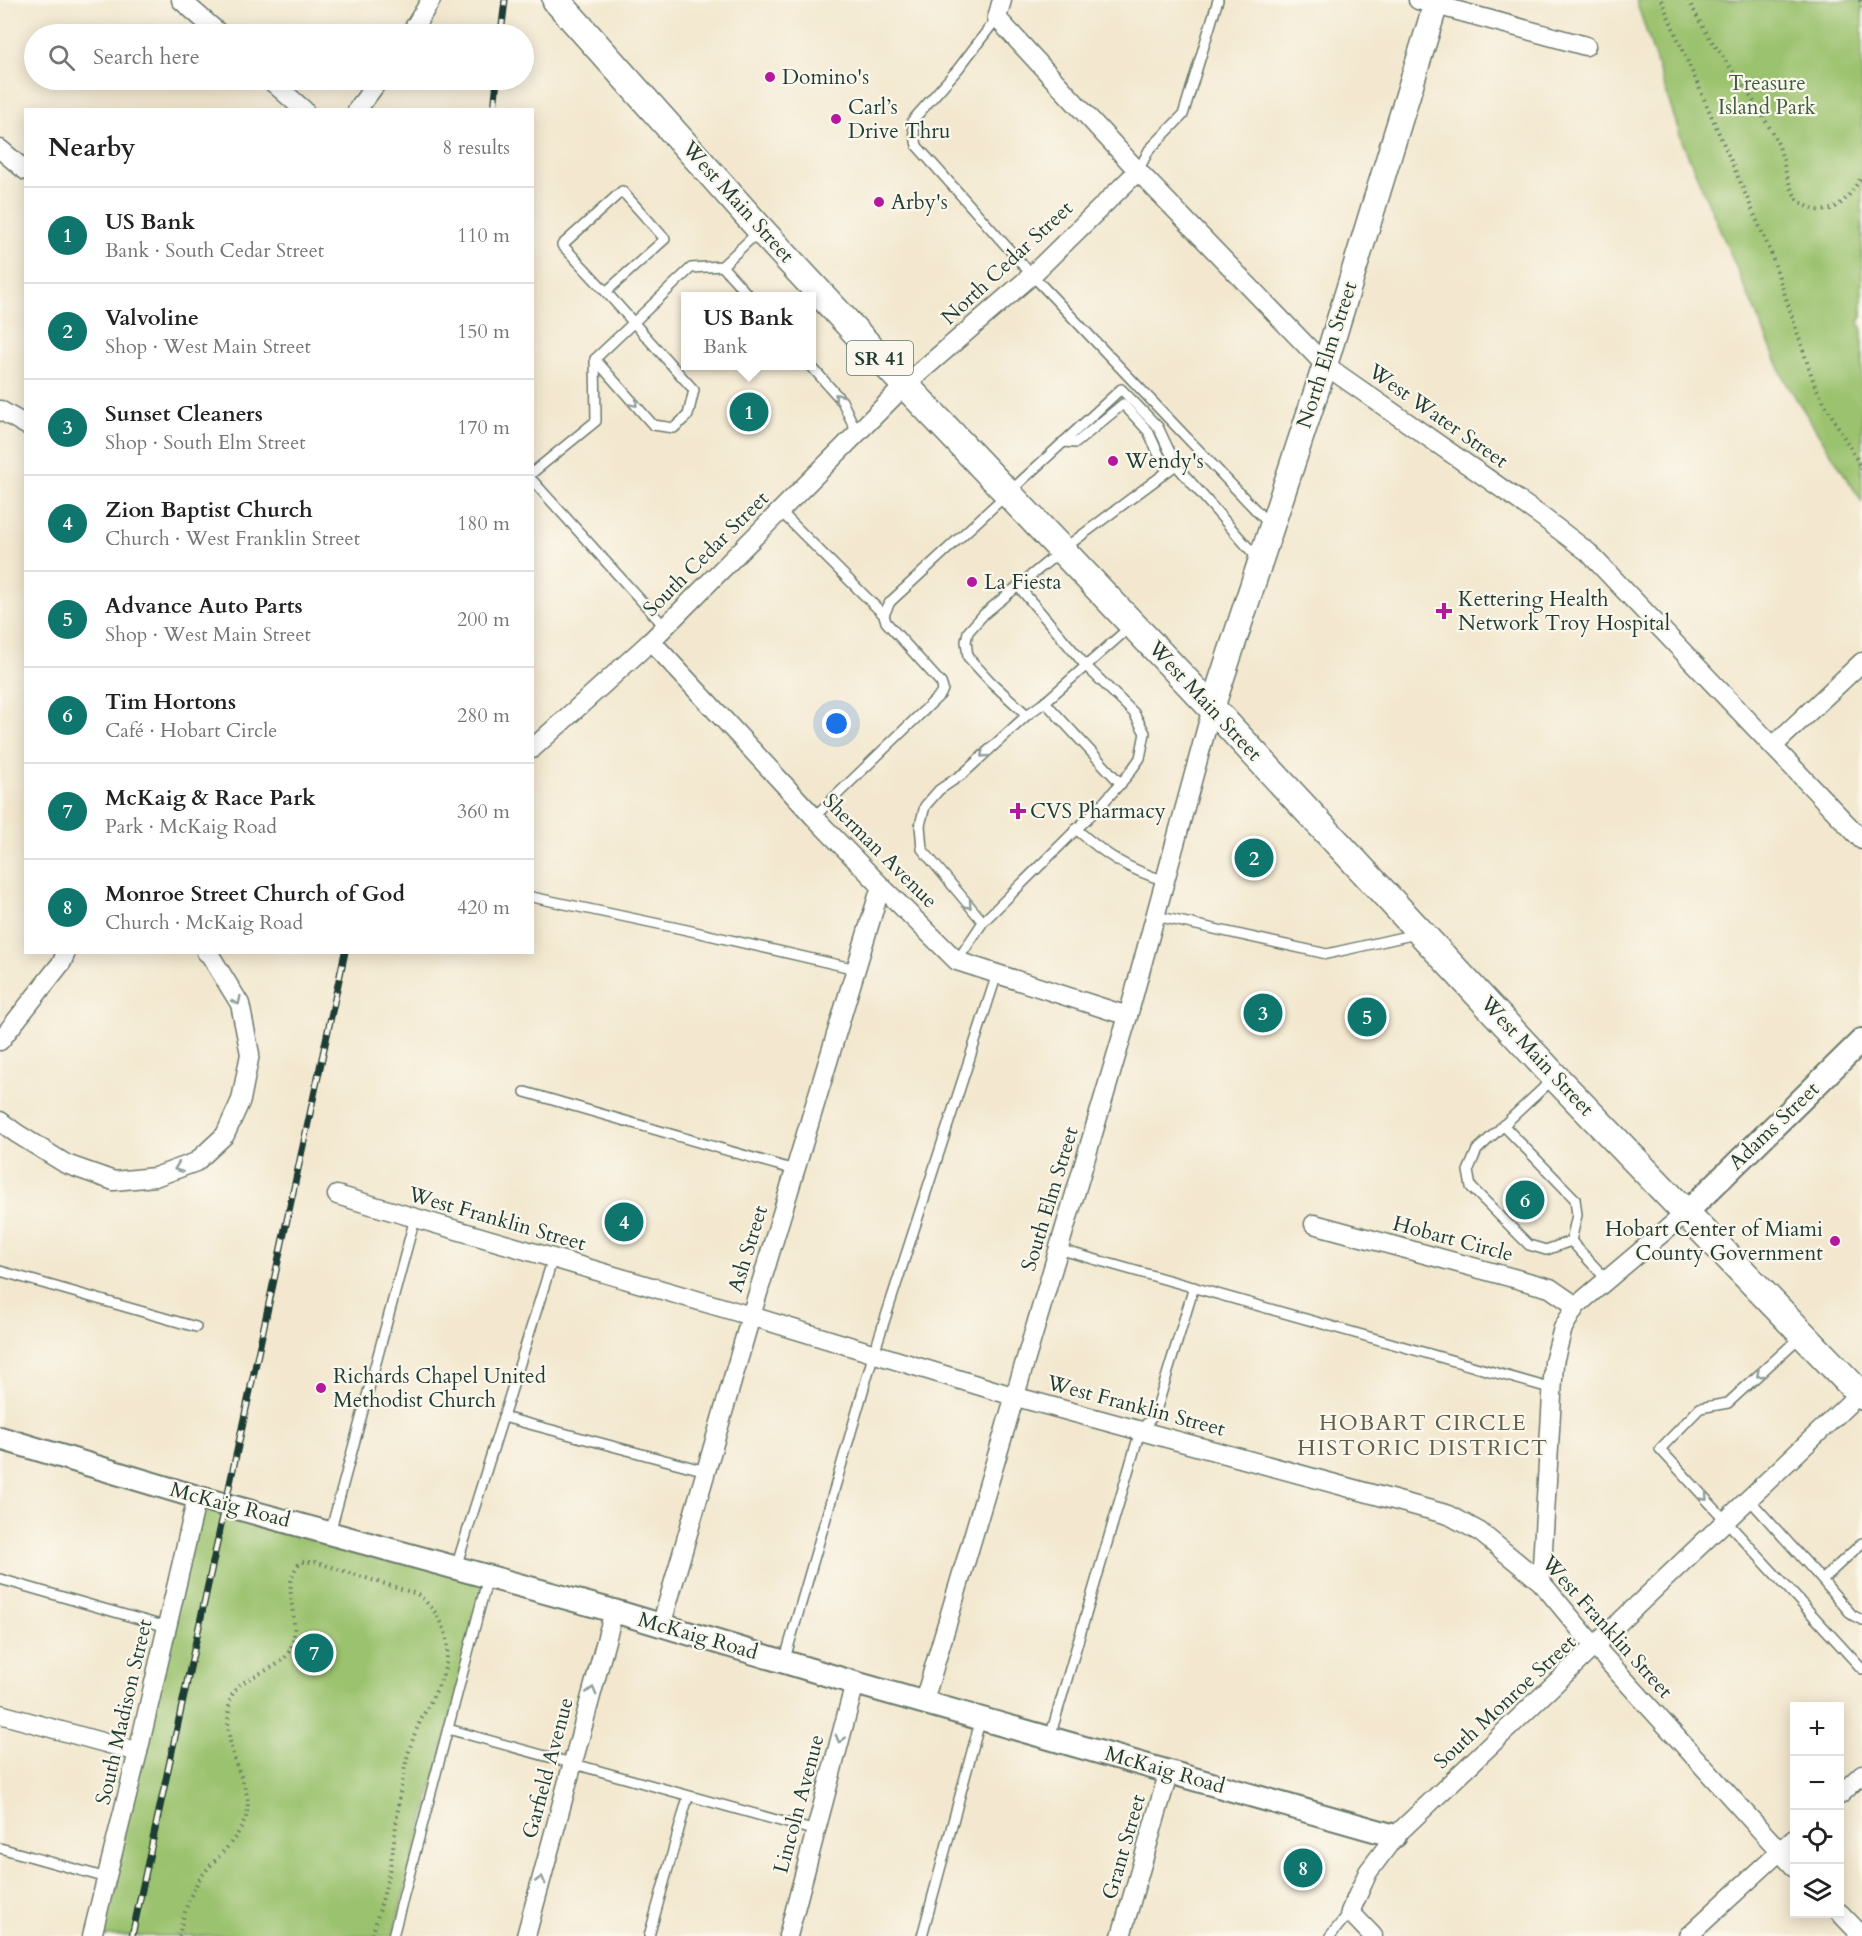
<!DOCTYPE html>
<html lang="en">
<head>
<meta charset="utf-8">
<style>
	body { margin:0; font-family:Cardo,serif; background:#f6f6f6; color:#222 }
	.controls { position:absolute; right:18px; bottom:18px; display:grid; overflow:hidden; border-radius:0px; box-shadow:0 3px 15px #0003 }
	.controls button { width:54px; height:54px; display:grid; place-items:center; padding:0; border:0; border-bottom:2px solid #e0e0e0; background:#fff; color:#222; font:30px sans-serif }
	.you { position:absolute; left:837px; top:724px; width:21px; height:21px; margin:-15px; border:4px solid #fff; border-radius:50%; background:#1a73e8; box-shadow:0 0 0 9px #1a73e833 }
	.badge { display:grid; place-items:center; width:39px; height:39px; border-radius:50%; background:#0f766e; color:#fff; font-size:20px; font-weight:700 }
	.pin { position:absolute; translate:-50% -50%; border:3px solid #fff; box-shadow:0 2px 6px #0006 }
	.popup { position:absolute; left:681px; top:292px; width:135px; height:78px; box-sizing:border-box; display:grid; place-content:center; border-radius:0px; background:#fff; filter:drop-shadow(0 2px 4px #0005); font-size:20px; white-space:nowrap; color:#767676 }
	.popup b { font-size:22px; color:#222 }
	.popup::after { content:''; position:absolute; left:50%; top:100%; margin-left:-12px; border:12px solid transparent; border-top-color:#fff }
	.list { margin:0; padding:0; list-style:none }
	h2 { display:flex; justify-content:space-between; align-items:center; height:78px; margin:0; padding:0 24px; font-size:26px }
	h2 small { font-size:20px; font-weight:400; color:#767676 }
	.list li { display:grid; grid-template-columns:39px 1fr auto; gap:18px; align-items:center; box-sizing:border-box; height:96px; padding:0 24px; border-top:2px solid #e0e0e0 }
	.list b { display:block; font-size:22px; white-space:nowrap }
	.list p { margin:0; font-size:20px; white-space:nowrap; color:#767676 }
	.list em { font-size:20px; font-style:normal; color:#767676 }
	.icon { flex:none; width:33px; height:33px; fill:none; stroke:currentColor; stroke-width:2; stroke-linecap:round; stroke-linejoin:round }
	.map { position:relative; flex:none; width:1862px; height:1936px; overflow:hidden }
	.search { position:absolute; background:#fff; box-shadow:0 3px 15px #0003; left:24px; top:24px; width:510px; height:66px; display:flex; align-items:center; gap:15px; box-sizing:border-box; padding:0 21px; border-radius:33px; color:#767676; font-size:22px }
	.panel { position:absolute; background:#fff; box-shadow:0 3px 15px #0003; left:24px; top:108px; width:510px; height:846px; border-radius:0px }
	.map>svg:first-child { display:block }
</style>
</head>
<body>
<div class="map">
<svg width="1862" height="1936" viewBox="0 0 1862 1936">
	<rect width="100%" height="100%" fill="#fbf7ec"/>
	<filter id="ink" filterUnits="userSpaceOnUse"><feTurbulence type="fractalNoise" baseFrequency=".0167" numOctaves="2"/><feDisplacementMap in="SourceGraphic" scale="12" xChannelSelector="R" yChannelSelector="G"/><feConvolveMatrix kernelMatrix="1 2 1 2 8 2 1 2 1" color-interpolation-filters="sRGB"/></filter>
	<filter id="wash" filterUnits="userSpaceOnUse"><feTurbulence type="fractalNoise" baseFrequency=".008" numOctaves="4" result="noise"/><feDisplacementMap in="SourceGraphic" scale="24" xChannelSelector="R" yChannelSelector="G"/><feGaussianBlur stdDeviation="1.35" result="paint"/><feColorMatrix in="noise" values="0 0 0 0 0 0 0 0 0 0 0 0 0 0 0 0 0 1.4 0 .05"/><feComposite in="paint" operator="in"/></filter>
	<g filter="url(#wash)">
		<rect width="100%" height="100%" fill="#f3e8cf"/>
		<g fill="#9bc26e" stroke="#5d8051" stroke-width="1.5">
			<polygon points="1636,0 1862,0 1862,317 1859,321 1862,331 1862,502 1785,381 1682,141"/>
			<polygon points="197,1497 488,1577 393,1936 92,1936"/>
		</g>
	</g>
	<g filter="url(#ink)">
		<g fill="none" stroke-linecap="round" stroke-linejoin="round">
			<g stroke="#69796a" stroke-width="12">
				<g id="service">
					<polyline points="997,18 958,69 912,121 917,146 1032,275 1270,525"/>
					<polyline points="1138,171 1149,150 1183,115 1218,0"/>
					<polyline points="722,266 749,296"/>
					<path d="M595,359L653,425L674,428L688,415L694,390C650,342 608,292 562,245L622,191L665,239L607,291"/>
					<polyline points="811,366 842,401 857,433"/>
					<polyline points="1063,442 1076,443 1123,404 1148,431 1166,470"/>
					<polyline points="1176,465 1259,560"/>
					<polyline points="532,473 596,421 595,359 691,268 722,266 759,231"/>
					<polyline points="532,480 665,627"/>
					<polyline points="780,511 884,615"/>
					<polyline points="1045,702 1121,784"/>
					<polyline points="814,817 941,694 943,689 941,683 886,622 884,615 890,602 1121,389 1158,427 1176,465 1062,550 984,614 968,632 966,641 968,657 991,682 1027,715"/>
					<path d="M1076,829C1107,856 1127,869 1166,881"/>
					<polyline points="532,897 687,930 856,969"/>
					<polyline points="1156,916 1327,954 1416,934"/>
					<polyline points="983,922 922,849 920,825 925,806 939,790 964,773 1027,715 1045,702 1131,626"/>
					<polyline points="957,961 983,922 1103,803 1128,775 1140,758 1145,733 1134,713 1086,666 1018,586"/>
					<polyline points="1554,1078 1477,1150 1468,1171 1471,1187 1529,1245 1546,1250 1571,1241 1607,1280"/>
					<polyline points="525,1092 795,1170"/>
					<polyline points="1503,1125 1575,1199 1577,1215 1571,1241"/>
					<polyline points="1058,1249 1553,1389"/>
					<polyline points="0,1271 196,1327"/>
					<polyline points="1801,1336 1728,1403 1700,1408 1660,1449 1862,1669"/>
					<polyline points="503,1417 706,1471"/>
					<polyline points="1749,1499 1822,1580 1862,1543"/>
					<polyline points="330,1533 415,1218"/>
					<polyline points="456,1567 553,1258"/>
					<polyline points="0,1579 167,1627"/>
					<polyline points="1822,1580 1852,1615 1862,1620"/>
					<polyline points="784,1662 874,1353 997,974"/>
					<path d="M448,1729C571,1762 693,1798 816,1831"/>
					<polyline points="1050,1737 1140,1431 1155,1414 1194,1287"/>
					<polyline points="0,1848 107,1878"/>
					<polyline points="393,1936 488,1577"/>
					<polyline points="649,1936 688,1797"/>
					<polyline points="922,1936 981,1718"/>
					<polyline points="1330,1936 1350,1912"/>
				</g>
			</g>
			<g stroke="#69796a" stroke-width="21">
				<g id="minor">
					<polyline points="181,0 220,34"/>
					<polyline points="1002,0 997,18 1138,171 1325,365 1541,516 1588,552 1862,840"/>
					<polyline points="1418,0 1586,46"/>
					<polyline points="410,34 431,0"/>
					<polyline points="270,80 304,110"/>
					<polyline points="357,110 379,80"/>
					<polyline points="0,149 26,171"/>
					<polyline points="0,410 26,425"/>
					<polyline points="651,641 814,817 881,886 957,961 1128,1016"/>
					<polyline points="1773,746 1862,662"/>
					<polyline points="532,749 651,641 905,385 1032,275 1138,171"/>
					<polyline points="0,1041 62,962 66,952"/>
					<polyline points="0,1121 16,1133 66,1164 114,1181 155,1177 196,1162 225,1135 241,1100 250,1054 240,1004 210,955 206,952"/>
					<polyline points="337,1195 751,1316 1013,1396 1449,1515 1480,1532 1541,1582 1595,1647 1794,1867"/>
					<polyline points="1314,1224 1550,1288 1576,1306"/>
					<polyline points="1541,1582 1554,1362 1563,1328 1576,1306 1687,1212"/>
					<polyline points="661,1626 751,1316 881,886"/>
					<polyline points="924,1701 1128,1016 1212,708"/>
					<polyline points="0,1714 138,1752"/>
					<polyline points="1840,1795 1862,1774"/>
					<polyline points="1840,1913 1862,1936"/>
					<polyline points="92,1936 138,1752 197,1497"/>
					<polyline points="526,1936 614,1611"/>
					<polyline points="788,1936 855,1683"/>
					<polyline points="1121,1936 1169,1771"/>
					<polyline points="1373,1936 1350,1912 1368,1872 1395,1836 1862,1391"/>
					<polyline points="1688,1936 1794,1838"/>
				</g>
			</g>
			<g stroke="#69796a" stroke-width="26">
				<g id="tertiary">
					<polyline points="1687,1212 1862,1040"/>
					<polyline points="0,1438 197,1497 614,1611 855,1683 1395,1836"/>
				</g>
			</g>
			<g stroke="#69796a" stroke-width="27">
				<polyline id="secondary" points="1212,708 1325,365 1437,0"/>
			</g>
			<g stroke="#69796a" stroke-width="30">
				<polyline id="primary" points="556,0 761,230 905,385 1212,708 1555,1077 1862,1396"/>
			</g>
			<g stroke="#69796a" stroke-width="4" stroke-dasharray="1.5 4.5" stroke-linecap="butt">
				<polyline points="1661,0 1771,253 1815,386 1862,469"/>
				<path d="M1688,0C1697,16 1705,32 1716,47C1737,78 1762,110 1778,144C1785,161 1787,193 1802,203C1831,223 1848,199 1862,176"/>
				<polyline points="1860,0 1862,9"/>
				<path d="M179,1936C183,1915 191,1889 204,1873C217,1857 236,1841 244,1822C254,1801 242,1781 235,1761C229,1743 227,1725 229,1706C233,1672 276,1677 290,1650C304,1621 277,1585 301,1562H315L417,1594C432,1606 445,1622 447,1642C451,1677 425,1705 414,1736C399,1776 398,1819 391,1861C387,1886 379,1911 372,1936"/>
			</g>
			<use href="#service" stroke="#fff" stroke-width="9"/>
			<use href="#minor" stroke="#fff" stroke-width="18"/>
			<use href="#tertiary" stroke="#fff" stroke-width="22"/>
			<use href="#secondary" stroke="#fff" stroke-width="24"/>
			<use href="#primary" stroke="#fff" stroke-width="27"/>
			<g stroke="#1f3d34" stroke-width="7">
				<g id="rail">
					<polyline points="501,34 505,0"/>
					<polyline points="494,110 497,80"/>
					<polyline points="132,1936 345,952"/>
				</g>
			</g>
			<use href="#rail" stroke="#fbf7ec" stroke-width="4.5" stroke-dasharray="14" stroke-linecap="butt"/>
		</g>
		<defs><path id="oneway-chevron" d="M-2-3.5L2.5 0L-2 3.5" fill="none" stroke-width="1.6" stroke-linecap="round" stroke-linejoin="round" transform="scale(1.5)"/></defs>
		<g stroke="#8f9e9a">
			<use href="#oneway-chevron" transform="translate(838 397) rotate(-128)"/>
			<use href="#oneway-chevron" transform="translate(634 403) rotate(49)"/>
			<use href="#oneway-chevron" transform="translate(984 754) rotate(138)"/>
			<use href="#oneway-chevron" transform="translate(968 905) rotate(48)"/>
			<use href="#oneway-chevron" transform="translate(237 1001) rotate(64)"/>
			<use href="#oneway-chevron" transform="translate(178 1168) rotate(159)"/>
			<use href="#oneway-chevron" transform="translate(1760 1374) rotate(138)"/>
			<use href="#oneway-chevron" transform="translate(1704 1497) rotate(48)"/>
			<use href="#oneway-chevron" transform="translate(592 1691) rotate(-75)"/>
			<use href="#oneway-chevron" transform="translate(840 1739) rotate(105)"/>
			<use href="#oneway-chevron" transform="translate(541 1880) rotate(-75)"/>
		</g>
	</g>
	<g fill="#b5179e" stroke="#fbf7ec" stroke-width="2">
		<circle cx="770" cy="77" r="6"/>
		<circle cx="836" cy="119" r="6"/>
		<circle cx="879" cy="202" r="6"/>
		<circle cx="1113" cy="461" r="6"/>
		<circle cx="972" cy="582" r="6"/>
		<path d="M1441 602h6v6h6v6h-6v6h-6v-6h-6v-6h6z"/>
		<path d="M1015 802h6v6h6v6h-6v6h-6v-6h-6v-6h6z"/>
		<circle cx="1835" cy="1241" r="6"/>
		<circle cx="321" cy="1388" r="6"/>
	</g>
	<g text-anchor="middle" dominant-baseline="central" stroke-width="4.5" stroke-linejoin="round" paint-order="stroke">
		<rect fill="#fbf7ec" stroke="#61756b" stroke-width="1.5" x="847" y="341" width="66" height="34" rx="4.5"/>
		<g font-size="20" font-weight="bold" fill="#1f3d34">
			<text x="880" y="358">SR 41</text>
		</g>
		<g font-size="21" fill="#1f3d34" stroke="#fbf7ec" text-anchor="start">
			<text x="782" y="77">Domino's</text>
			<text x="848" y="107">Carl’s<tspan x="848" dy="24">Drive Thru</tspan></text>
			<text x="891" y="202">Arby's</text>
			<text x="1125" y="461">Wendy's</text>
			<text x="984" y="582">La Fiesta</text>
			<text x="1458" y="599">Kettering Health<tspan x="1458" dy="24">Network Troy Hospital</tspan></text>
			<text x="1030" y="811">CVS Pharmacy</text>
			<text x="1823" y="1229" text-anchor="end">Hobart Center of Miami<tspan x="1823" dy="24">County Government</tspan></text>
			<text x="333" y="1376">Richards Chapel United<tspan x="333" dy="24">Methodist Church</tspan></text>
		</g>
		<g font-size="21" fill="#3e5e42" stroke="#fbf7ec">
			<text x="1767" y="83">Treasure<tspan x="1767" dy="24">Island Park</tspan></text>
		</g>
		<g font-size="21" fill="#1f3d34" stroke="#fbf7ec">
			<text transform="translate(738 202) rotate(48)">West Main Street</text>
			<text transform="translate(1007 263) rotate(-43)">North Cedar Street</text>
			<text transform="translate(1327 355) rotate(-72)">North Elm Street</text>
			<text transform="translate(1438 416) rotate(35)">West Water Street</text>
			<text transform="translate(706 554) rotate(-45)">South Cedar Street</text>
			<text transform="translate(1205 701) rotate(47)">West Main Street</text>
			<text transform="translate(880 851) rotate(45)">Sherman Avenue</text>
			<text transform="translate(1537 1056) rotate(47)">West Main Street</text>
			<text transform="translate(1774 1126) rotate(-44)">Adams Street</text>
			<text transform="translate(1050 1199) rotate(-73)">South Elm Street</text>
			<text transform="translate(497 1219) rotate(16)">West Franklin Street</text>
			<text transform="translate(1453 1239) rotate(15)">Hobart Circle</text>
			<text transform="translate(748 1249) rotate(-73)">Ash Street</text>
			<text transform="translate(1136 1406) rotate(15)">West Franklin Street</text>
			<text transform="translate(230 1505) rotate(15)">McKaig Road</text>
			<text transform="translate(1607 1627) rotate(48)">West Franklin Street</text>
			<text transform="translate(698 1636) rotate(16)">McKaig Road</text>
			<text transform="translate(1505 1702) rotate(-43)">South Monroe Street</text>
			<text transform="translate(124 1712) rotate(-77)">South Madison Street</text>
			<text transform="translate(548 1768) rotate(-75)">Garfield Avenue</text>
			<text transform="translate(1165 1770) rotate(16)">McKaig Road</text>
			<text transform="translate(799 1804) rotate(-75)">Lincoln Avenue</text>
			<text transform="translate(1124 1847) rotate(-74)">Grant Street</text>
		</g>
		<g font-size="22" letter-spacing="1.5" fill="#61604d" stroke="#fbf7ec">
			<text x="1423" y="1423">HOBART CIRCLE<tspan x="1423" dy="25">HISTORIC DISTRICT</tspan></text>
		</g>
	</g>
</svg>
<div class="controls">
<button>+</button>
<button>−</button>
<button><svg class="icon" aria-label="locate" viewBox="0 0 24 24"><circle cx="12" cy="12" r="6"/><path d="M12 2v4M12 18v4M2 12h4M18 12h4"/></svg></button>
<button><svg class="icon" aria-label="layers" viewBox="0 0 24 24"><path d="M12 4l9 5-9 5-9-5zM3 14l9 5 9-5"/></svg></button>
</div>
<div class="you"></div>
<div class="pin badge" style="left:749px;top:412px">1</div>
<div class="popup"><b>US Bank</b>Bank</div>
<div class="pin badge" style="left:1254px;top:858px">2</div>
<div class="pin badge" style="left:1263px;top:1013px">3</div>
<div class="pin badge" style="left:624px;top:1222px">4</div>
<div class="pin badge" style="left:1367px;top:1017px">5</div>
<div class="pin badge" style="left:1525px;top:1200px">6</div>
<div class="pin badge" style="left:314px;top:1653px">7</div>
<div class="pin badge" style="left:1303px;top:1868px">8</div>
<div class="search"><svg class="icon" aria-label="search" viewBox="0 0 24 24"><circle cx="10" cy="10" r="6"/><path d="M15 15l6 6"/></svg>Search here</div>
<section class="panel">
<h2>Nearby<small>8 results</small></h2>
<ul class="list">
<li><span class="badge">1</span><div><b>US Bank</b><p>Bank · South Cedar Street</p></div><em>110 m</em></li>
<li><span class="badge">2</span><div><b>Valvoline</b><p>Shop · West Main Street</p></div><em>150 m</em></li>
<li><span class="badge">3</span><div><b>Sunset Cleaners</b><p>Shop · South Elm Street</p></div><em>170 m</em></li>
<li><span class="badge">4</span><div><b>Zion Baptist Church</b><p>Church · West Franklin Street</p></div><em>180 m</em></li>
<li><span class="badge">5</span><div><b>Advance Auto Parts</b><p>Shop · West Main Street</p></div><em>200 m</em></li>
<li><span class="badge">6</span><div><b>Tim Hortons</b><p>Café · Hobart Circle</p></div><em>280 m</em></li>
<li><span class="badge">7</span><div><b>McKaig &amp; Race Park</b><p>Park · McKaig Road</p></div><em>360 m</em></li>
<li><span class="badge">8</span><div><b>Monroe Street Church of God</b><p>Church · McKaig Road</p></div><em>420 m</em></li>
</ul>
</section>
</div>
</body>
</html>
